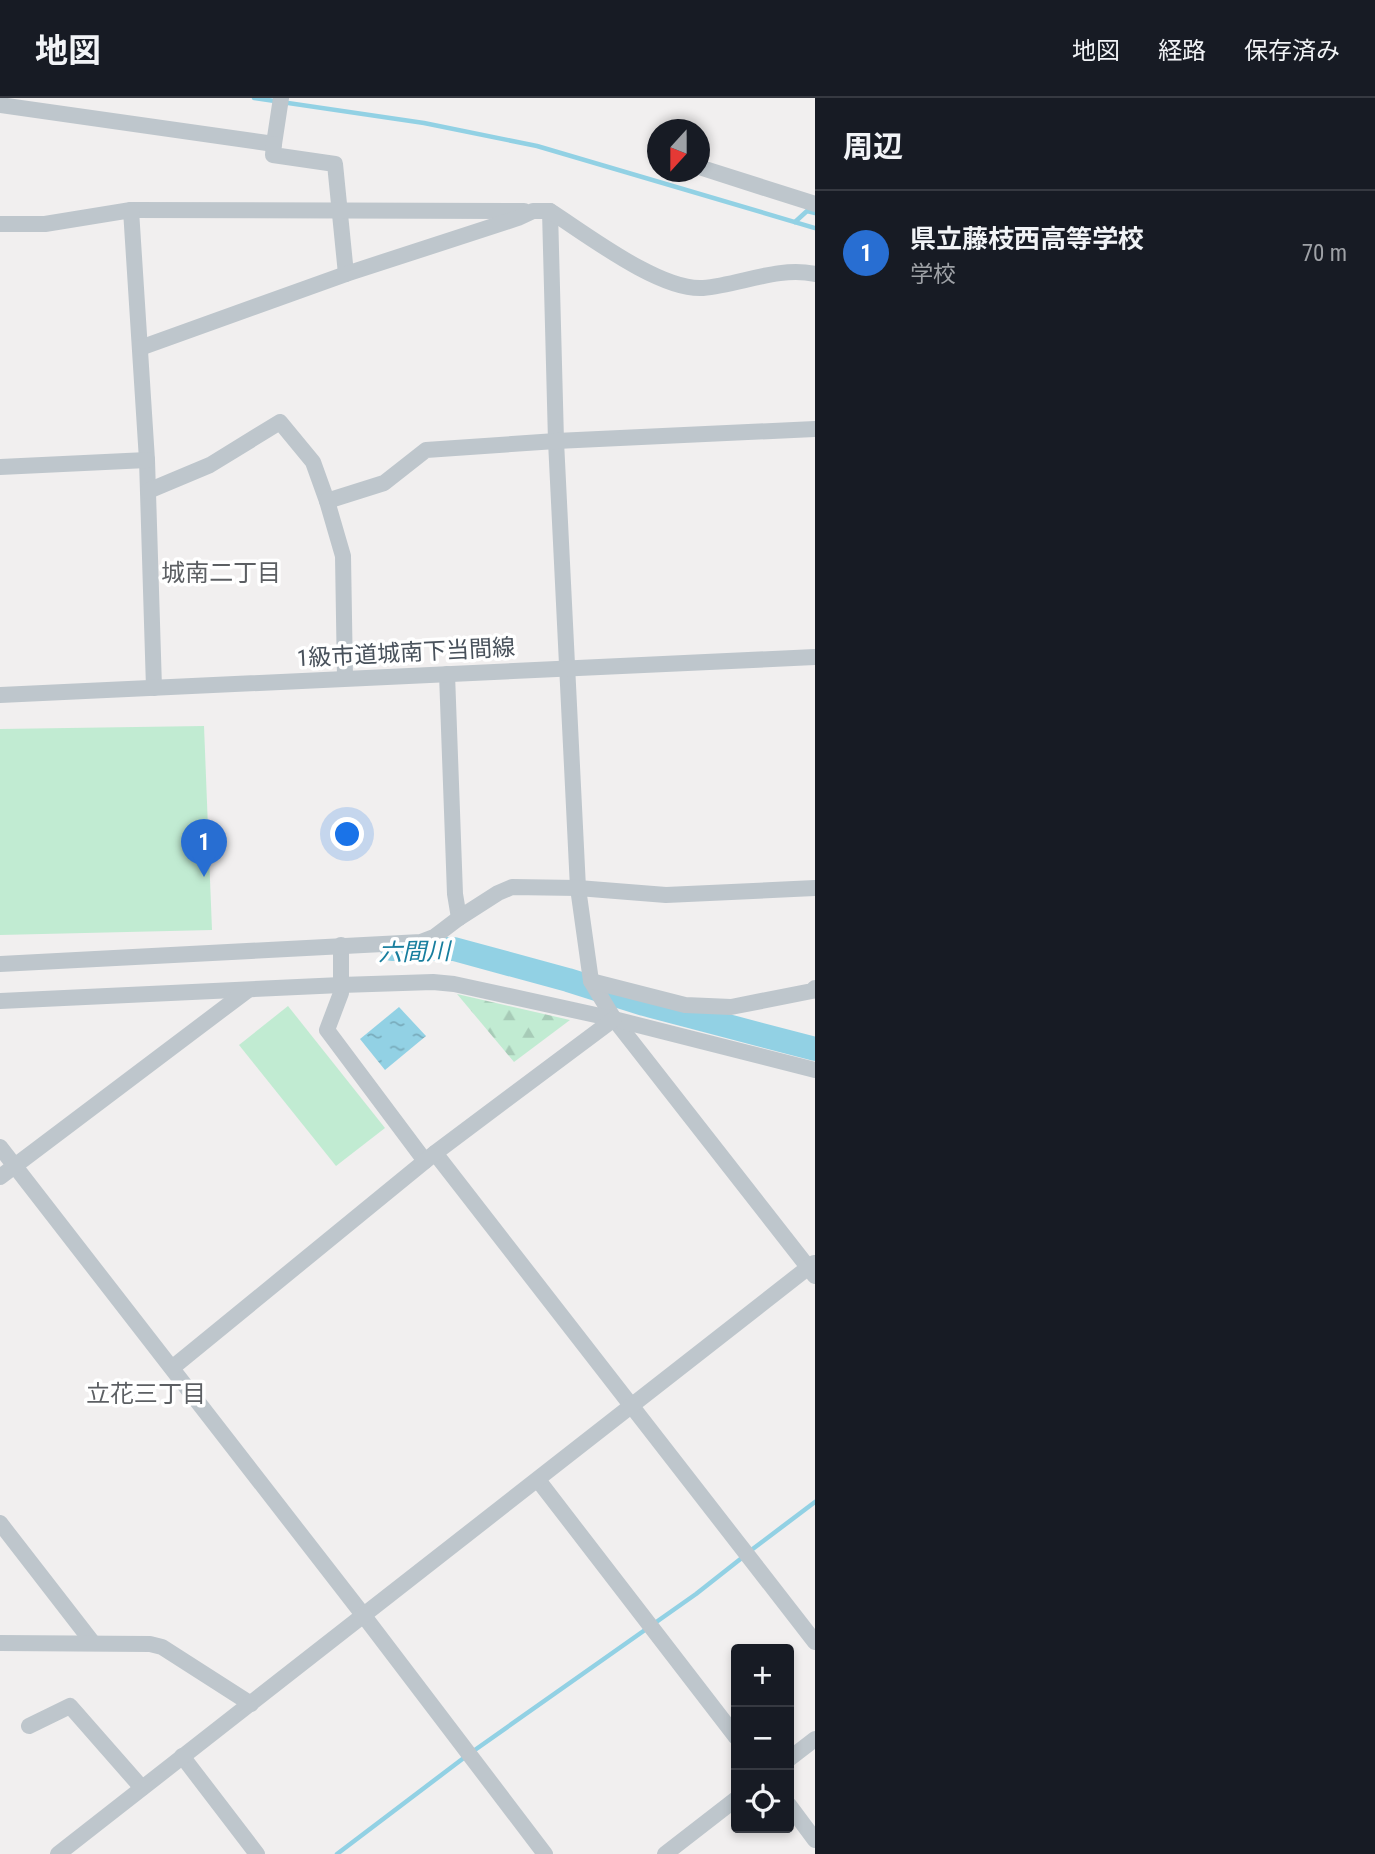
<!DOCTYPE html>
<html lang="ja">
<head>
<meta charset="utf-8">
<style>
	body { margin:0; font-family:"Roboto Condensed","Noto Sans JP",sans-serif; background:#242831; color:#f1f3f6 }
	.controls { position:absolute; right:21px; bottom:21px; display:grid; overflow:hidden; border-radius:7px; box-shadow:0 4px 10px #0003 }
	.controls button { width:63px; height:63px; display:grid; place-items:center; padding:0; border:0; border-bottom:2px solid #363941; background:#171b24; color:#f1f3f6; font:35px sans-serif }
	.compass { position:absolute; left:647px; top:21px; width:63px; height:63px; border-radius:50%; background:#171b24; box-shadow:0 4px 10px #0003; rotate:201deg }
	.you { position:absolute; left:348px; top:737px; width:24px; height:24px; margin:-18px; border:5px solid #fff; border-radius:50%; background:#1a73e8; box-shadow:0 0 0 10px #1a73e833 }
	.badge { display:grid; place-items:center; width:46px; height:46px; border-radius:50%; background:#286ed2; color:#fff; font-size:23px; font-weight:700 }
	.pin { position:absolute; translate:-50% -58px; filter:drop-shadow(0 2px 4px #0008) }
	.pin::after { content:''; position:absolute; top:37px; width:24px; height:21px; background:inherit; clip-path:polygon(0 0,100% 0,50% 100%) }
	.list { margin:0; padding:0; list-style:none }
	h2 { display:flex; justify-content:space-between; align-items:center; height:91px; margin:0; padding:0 28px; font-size:30px }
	h2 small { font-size:23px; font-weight:400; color:#9ea1a6 }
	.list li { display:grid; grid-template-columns:46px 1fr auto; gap:21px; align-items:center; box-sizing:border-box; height:126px; padding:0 28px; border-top:2px solid #363941 }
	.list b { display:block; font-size:26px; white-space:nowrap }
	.list p { margin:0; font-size:23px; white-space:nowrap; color:#9ea1a6 }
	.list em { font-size:23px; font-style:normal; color:#9ea1a6 }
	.icon { flex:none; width:38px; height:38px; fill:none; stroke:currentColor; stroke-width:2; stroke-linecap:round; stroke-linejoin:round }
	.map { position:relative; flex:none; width:815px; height:1756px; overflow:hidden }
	header { display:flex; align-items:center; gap:42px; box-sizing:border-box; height:98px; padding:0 35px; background:#171b24; border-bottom:2px solid #363941 }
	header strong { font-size:33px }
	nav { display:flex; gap:38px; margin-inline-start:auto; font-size:24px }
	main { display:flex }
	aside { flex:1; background:#171b24 }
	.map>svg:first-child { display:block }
</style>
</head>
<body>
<header>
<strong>地図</strong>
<nav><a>地図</a><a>経路</a><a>保存済み</a></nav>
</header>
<main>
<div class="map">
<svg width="815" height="1756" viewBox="0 0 815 1756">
	<defs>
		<pattern id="forest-firs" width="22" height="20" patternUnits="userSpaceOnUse" patternTransform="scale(1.75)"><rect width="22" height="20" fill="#c1ebd2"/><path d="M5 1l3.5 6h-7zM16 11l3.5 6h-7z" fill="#a7cbb7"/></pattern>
		<pattern id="water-ripples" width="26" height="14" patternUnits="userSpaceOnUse" patternTransform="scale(1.75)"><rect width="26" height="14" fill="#92d1e4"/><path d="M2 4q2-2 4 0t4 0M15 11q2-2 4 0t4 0" fill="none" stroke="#79acbc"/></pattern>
	</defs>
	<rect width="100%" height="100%" fill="#f1efef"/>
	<g fill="#c1ebd2">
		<polygon points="204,628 212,832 0,837 0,631"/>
		<polygon points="288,908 385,1030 336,1068 239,947"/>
	</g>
	<polygon fill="url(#forest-firs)" points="457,896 570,922 514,964"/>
	<polygon fill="url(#water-ripples)" points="399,909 426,938 385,972 360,941"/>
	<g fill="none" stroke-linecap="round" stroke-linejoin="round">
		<g stroke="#92d1e4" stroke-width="4.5">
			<polyline points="254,0 424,25 537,48 815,130"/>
			<polyline points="795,124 807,113 815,115"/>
			<polyline points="750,1453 815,1404"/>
			<polyline points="472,1654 696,1496 743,1459"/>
			<polyline points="337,1756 465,1659"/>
		</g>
		<polyline stroke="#92d1e4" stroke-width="24" points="392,851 454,851 568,882 644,906 815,951"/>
		<g stroke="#bec6cc" stroke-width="16">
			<polyline points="0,7 274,46 281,0"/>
			<polyline points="274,46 273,57 335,66 346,176"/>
			<polyline points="699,69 815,106"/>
			<polyline points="131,112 524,113"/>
			<polyline points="550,113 556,343 578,790 591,883 614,921 815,1178"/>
			<polyline points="0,126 45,126 131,112 147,362 154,590"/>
			<path d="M140,250L346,176L518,120L533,113H550C586,136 660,193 703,190C740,187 778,168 815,176"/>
			<polyline points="0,369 147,362"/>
			<polyline points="148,393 210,367 280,324 313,364 327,403"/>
			<polyline points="447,576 455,796 459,820"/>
			<polyline points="345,580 343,458 327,403 384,385 426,352 556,343 815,331"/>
			<polyline points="0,597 815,559"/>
			<polyline points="341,847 341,895 327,932 425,1063"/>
			<polyline points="0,866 421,844 434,839 459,820 498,795 512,789 578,790 666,797 815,790"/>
			<polyline points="591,883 685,907 731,909 812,893 815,890"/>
			<polyline points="0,903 341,887 433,884 454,886 614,921 815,972"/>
			<polyline points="0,1049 364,1518 545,1756"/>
			<polyline points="435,1055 815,1544"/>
			<polyline points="0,1079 248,892"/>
			<polyline points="172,1270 435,1055 614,921"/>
			<polyline points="538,1382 736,1639"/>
			<polyline points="0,1425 93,1545"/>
			<polyline points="0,1545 150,1546 162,1549 251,1606"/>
			<polyline points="29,1628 70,1608 142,1690"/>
			<polyline points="182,1658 257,1756"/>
			<polyline points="789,1661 815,1641"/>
			<polyline points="789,1707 815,1742"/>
			<polyline points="58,1756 814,1165"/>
			<polyline points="665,1756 736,1701"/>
		</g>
	</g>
	<g text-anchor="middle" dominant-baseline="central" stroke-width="7" stroke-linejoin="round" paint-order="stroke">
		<g font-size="23" fill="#48515b" stroke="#fff">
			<text transform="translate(406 555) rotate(-3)">1級市道城南下当間線</text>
		</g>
		<g font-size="24" fill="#5c5f63" stroke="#fff">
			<text x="221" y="475">城南二丁目</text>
			<text x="146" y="1296">立花三丁目</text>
		</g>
		<g font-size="24" font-style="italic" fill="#187e9e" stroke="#fff">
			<text transform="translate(414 854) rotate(-1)">六間川</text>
		</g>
	</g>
</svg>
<div class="controls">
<button>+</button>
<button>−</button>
<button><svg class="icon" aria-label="locate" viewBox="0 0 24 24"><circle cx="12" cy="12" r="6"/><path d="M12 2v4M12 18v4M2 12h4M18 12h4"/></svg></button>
</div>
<svg class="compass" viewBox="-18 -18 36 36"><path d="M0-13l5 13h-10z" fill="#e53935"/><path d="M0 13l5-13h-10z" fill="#9ea1a6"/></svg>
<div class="you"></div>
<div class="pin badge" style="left:204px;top:779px">1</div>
</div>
<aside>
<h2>周辺<small></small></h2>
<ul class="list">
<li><span class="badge">1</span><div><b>県立藤枝西高等学校</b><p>学校</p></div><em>70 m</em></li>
</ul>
</aside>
</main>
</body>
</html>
